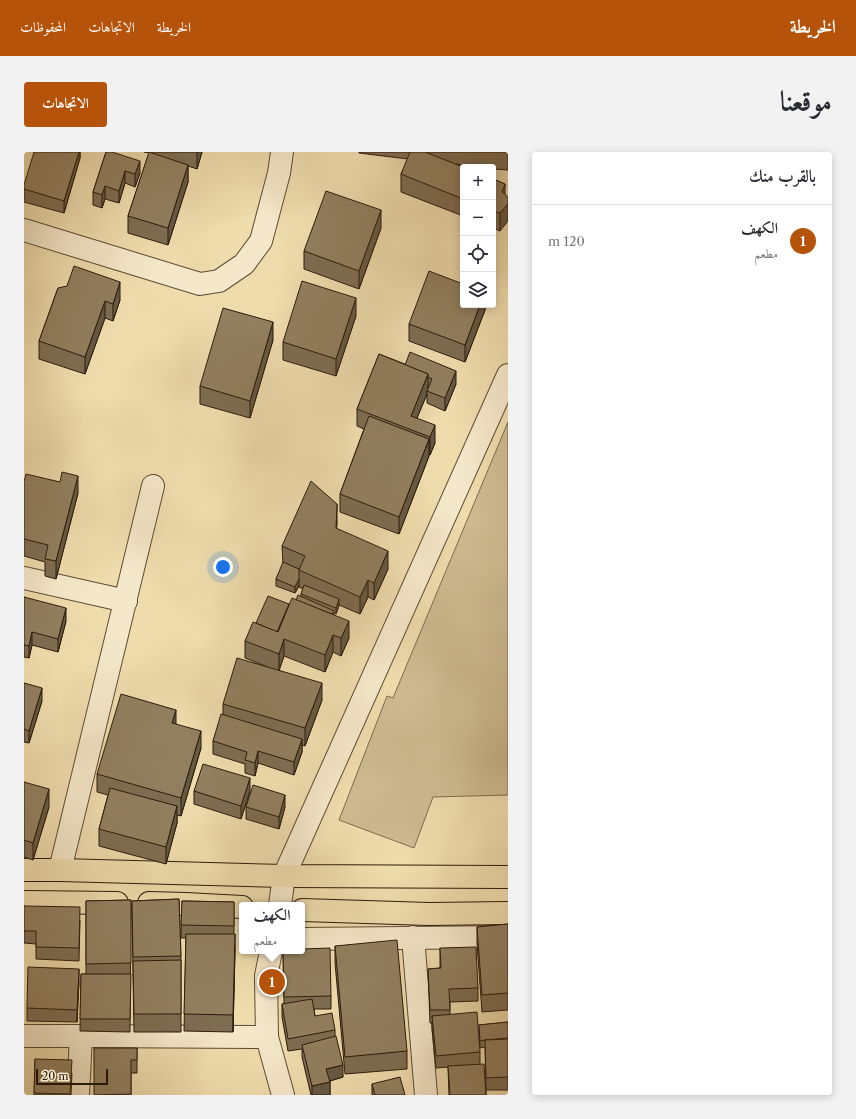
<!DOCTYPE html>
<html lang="ar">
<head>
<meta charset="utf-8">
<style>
	body { margin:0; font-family:"Libre Caslon Text",Amiri,serif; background:#f2f2f3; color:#2b2b33; direction:rtl }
	.controls { position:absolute; right:12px; top:12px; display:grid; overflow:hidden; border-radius:4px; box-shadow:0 2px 10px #0003 }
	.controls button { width:36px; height:36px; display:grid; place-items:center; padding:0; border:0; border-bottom:1px solid #e1e1e2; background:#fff; color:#2b2b33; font:20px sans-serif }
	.scale { position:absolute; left:12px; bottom:10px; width:72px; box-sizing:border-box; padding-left:4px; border:2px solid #2b1b0b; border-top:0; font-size:11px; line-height:14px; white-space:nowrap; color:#2b1b0b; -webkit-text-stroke:3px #f5e8ca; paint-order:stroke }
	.you { position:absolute; left:199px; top:415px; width:14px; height:14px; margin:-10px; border:3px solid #fff; border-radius:50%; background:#1a73e8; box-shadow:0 0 0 6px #1a73e833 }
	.badge { display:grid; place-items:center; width:26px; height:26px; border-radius:50%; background:#b45309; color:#fff; font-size:13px; font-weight:700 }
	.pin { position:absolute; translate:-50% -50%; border:2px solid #fff; box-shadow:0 1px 4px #0006 }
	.popup { position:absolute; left:215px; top:750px; width:66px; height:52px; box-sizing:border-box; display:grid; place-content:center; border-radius:4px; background:#fff; filter:drop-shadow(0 1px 3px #0005); font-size:13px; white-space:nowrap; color:#7c7c81 }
	.popup b { font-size:15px; color:#2b2b33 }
	.popup::after { content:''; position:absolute; left:50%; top:100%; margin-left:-8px; border:8px solid transparent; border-top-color:#fff }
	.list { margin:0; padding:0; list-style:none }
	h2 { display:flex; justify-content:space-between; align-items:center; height:52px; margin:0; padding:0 16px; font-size:17px }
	h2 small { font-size:13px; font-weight:400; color:#7c7c81 }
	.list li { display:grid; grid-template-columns:26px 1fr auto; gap:12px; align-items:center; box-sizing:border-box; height:72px; padding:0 16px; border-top:1px solid #e1e1e2 }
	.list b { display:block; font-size:15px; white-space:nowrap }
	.list p { margin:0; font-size:13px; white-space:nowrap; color:#7c7c81 }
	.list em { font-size:13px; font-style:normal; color:#7c7c81 }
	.icon { flex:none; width:22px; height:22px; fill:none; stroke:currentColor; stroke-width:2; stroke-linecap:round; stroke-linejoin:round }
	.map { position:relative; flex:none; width:484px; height:943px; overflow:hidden; direction:ltr; border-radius:4px }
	header { display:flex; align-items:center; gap:24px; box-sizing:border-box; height:56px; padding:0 20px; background:#b45309; color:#fff }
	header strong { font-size:19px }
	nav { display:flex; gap:22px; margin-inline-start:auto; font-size:14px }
	.intro { display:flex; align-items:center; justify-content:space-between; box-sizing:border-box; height:96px; padding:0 24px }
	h1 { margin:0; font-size:28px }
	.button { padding:10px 18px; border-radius:4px; background:#b45309; color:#fff; font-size:14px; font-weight:700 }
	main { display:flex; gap:24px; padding:0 24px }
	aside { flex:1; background:#fff; border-radius:4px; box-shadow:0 2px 10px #0003 }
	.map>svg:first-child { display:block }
</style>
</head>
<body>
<header>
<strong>الخريطة</strong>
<nav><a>الخريطة</a><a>الاتجاهات</a><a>المحفوظات</a></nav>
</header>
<div class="intro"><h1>موقعنا</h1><a class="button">الاتجاهات</a></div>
<main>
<aside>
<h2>بالقرب منك<small></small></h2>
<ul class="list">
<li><span class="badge">1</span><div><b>الكهف</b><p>مطعم</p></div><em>120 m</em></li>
</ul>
</aside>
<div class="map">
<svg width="484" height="943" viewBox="0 0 484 943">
	<rect width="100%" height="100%" fill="#efdcad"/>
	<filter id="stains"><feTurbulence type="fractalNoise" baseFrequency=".005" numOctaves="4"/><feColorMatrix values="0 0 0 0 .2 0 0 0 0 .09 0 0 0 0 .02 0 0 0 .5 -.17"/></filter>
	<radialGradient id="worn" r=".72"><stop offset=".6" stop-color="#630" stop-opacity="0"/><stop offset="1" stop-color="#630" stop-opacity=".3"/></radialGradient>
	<polygon fill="#cebb91" stroke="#7c6b4e" points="484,270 484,643 409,645 390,696 315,668 363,544 369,546"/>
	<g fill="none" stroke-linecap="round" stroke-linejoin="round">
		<g stroke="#5c4b34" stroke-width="24">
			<g id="minor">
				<polyline points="0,78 176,132 195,129 220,112 237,89 255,21 258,0"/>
				<polyline points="0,426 102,449"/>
				<polyline points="36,718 129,334"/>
				<polyline points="256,753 260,724 484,223"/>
				<polyline points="389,785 402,943"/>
				<polyline points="278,787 484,785"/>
				<polyline points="247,799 242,824 243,885 259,943"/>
				<polyline points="0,884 57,884 243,885"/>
				<polyline points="54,943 57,884"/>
			</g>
		</g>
		<g stroke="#2b1b0b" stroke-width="24">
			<g id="primary">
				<polyline points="0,718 36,718 260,724 484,725"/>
				<polyline points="0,750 93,751"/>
				<polyline points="125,751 162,752 218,755"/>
				<polyline points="278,758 405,762 484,761"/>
			</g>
		</g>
		<use href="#minor" stroke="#f5e8ca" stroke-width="22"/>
		<use href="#primary" stroke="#efdcad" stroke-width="22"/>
	</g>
	<g fill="#7d6d52" stroke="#2b1b0b">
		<polygon points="56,0 56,6 40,61 0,50 0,33"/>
		<polygon points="82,0 116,21 111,35 101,31 95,51 81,47 78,56 69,53 69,40"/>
		<polygon points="120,0 178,0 173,17 164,14 164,30 144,93 104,81 104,64 125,1"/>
		<polygon points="335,0 484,0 484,18 469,17 469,15 455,15 432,12 439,15 439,64 377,40 377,22 384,7 335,1"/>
		<polygon points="469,27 481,32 476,79 469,76"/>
		<polygon points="357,76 335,137 280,117 280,99"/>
		<polygon points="34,136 96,148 89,169 81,166 61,222 15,207 15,189"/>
		<polygon points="461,153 461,158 441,210 385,189 385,172"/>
		<polygon points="332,164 312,224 259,208 259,190"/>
		<polygon points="249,188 226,266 176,252 176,234"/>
		<polygon points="355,202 432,232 421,259 403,251 403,242 393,266 411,291 406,303 405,302 405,304 375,382 316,360 316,342 340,277 333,274 333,257"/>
		<polygon points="0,330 54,341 32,427 21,424 21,410 0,404"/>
		<polygon points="313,370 312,377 364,417 350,448 344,445 336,462 315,453 312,462 310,461 310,463 325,486 317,504 309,500 301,520 260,504 255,518 298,548 281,594 278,593 278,600 270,623 234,611 231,624 221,621 221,612 189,602 189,589 199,562 199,552 241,514 221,506 221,489 232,471 265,454 277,444 277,442 279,437 275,435 275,434 271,441 252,434 252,427 259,412 258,394"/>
		<polygon points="0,445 42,469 34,500 8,493 5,506 0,505"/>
		<polygon points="0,531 18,549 5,591 0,590"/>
		<polygon points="152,572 177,596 157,664 153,663 153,671 142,712 75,694 75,677 84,643 73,640 73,622"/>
		<polygon points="0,630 25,655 9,708 0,705"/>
		<polygon points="170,639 226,639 217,667 170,652"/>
		<polygon points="222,655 261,655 255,677 222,667"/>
		<polygon points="155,747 157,808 157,880 110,880 109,823 108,749"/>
		<polygon points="107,748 106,880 56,879 57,822 62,822 62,749"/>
		<polygon points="158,749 210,750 210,782 211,799 209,880 160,879 162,786 157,786"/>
		<polygon points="0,754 56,768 55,809 12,807 12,792 0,791"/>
		<polygon points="484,772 484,858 458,860 453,792 453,775"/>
		<polygon points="311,794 383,899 383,917 321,922 311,811"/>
		<polygon points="416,796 454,836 454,849 426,850 426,863 456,900 456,912 462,937 461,895 456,896 455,873 484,870 484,938 462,938 462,943 425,943 424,915 412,916 408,877 408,871 406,871 404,817 416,816"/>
		<polygon points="259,799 307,844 307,857 290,857 291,864 311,878 311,884 319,925 306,929 306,943 287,943 278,905 278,897 264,899 258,865 258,852 260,852"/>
		<polygon points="55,829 53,870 3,869 3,856"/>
		<polygon points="113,896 113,921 107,921 107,943 70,943"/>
		<polygon points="11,907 48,921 47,943 10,943"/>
		<polygon points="348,932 381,943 348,943"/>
	</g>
	<g fill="#665942" stroke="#2b1b0b">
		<polygon points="55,0 56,0 56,6 40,61 40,49"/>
		<polygon points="173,0 178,0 173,17"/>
		<polygon points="116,9 116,21 111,35 111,22"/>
		<polygon points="164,13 164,30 144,93 144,76"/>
		<polygon points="101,19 101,31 95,51 95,39"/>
		<polygon points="481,32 481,49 478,40"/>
		<polygon points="81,34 81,47 78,56 78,43"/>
		<polygon points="484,52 484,69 476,79 476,61"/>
		<polygon points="357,58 357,76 335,137 335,119"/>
		<polygon points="96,130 96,148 89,169 89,152"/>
		<polygon points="332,146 332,164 312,224 312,207"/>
		<polygon points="81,149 81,166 61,222 61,205"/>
		<polygon points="456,153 461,153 461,158 441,210 441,193"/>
		<polygon points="249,170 249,188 226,266 226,249"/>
		<polygon points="432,219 432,232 421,259 421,246"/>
		<polygon points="404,222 404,239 403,239 403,242 388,278 387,264"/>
		<polygon points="411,273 411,291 406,303 406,285"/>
		<polygon points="405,287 405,304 375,382 375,365"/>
		<polygon points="54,324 54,341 32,427 32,409"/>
		<polygon points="313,352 313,370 312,394 312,376"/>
		<polygon points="364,399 364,417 350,448 350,431"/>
		<polygon points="275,427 275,434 271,441 271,435"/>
		<polygon points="344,428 344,445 336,462 336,445"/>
		<polygon points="315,447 315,454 312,462 312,456"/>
		<polygon points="265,452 265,464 252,482"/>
		<polygon points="42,456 42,469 34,500 34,487"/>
		<polygon points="325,469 325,486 317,504 317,486"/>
		<polygon points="8,480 8,493 5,506 5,494"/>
		<polygon points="309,483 309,500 301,520 301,503"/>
		<polygon points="260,487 260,504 255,519 255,502"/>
		<polygon points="298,531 298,548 281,594 281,576"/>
		<polygon points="18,536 18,549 5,591 5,579"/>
		<polygon points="152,558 152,575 148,571"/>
		<polygon points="177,579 177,596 157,664 157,646"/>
		<polygon points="278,587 278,600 270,623 270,610"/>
		<polygon points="234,599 234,611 231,624 231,611"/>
		<polygon points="226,626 226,639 217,667 217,654"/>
		<polygon points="25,637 25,655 9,708 9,691"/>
		<polygon points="261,643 261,655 255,677 255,665"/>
		<polygon points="153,654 153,671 142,712 142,695"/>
		<polygon points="211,782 211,799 209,880 209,863"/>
		<polygon points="55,817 55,829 53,870 53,858"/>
		<polygon points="319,913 319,925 302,930 302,917"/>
		<polygon points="306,930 306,943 288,943 288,934"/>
	</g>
	<g fill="#917f5f" stroke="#2b1b0b">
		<polygon points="10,0 55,0 40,49 0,37 0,33"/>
		<polygon points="82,0 88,0 116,9 111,22 101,19 95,39 81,34 78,43 69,40"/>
		<polygon points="125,0 164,13 144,76 104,64"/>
		<polygon points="386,0 401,0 439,15 439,47 377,22"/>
		<polygon points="469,27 481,32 478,40 484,45 484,52 476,61 469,59"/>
		<polygon points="302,39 357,58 335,119 280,99"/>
		<polygon points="50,114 96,130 89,152 81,149 61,205 15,189 34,136 43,134"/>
		<polygon points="405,119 439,132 439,153 456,153 441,193 385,172"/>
		<polygon points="278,129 332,146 312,207 259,190"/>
		<polygon points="199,156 249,170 226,249 176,234"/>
		<polygon points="386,200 432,219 421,246 403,239 408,227 404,225 404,222 381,213"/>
		<polygon points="355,202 404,222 387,264 411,273 406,285 333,257"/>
		<polygon points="345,264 405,287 375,365 316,342"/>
		<polygon points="38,320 54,324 32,409 21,407 24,393 0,387 0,330 2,322 36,330"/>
		<polygon points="287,329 313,352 312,376 364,399 350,431 344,428 336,445 275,418 281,404 258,394"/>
		<polygon points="259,410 275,417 275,427 271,435 252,427"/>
		<polygon points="280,433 315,447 312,456 277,442"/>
		<polygon points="274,443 310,459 308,462 272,448"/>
		<polygon points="244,444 265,452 253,480 232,471"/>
		<polygon points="0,445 42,456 34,487 8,480 5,494 0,493"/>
		<polygon points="268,446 325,469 317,486 309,483 301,503 260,487 255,502 221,489 229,470 254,480"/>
		<polygon points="213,506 298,531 281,576 199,552"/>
		<polygon points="0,531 18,536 5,579 0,577"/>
		<polygon points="97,542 152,558 148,571 177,579 157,646 73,622"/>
		<polygon points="197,562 278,587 270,610 234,599 231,611 221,608 223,600 189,589"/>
		<polygon points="179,612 226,626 217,654 170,639"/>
		<polygon points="0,630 25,637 9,691 0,688"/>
		<polygon points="229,633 261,643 255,665 222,655"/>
		<polygon points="86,636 153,654 142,695 75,677"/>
		<polygon points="155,747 157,804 109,805 108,749"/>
		<polygon points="107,748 107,811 62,812 62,749"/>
		<polygon points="158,749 210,750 210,774 157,773"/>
		<polygon points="0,754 56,755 55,796 12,795 12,779 0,779"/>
		<polygon points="484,772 484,841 458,843 453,775"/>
		<polygon points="162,782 211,782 209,863 160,862"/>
		<polygon points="373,788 383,899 321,905 311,794"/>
		<polygon points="452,795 454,836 425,837 426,858 406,858 404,817 417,816 416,796"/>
		<polygon points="306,796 307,844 260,845 259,799 278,799 278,797"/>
		<polygon points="157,808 157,862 110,862 109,809"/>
		<polygon points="4,815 55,817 53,858 3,856"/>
		<polygon points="57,822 107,822 106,867 56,867"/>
		<polygon points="288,847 291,864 308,861 311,878 264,887 258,852"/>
		<polygon points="453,860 456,900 412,904 408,864"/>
		<polygon points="484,870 484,886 461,888 456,889 455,873"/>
		<polygon points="312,884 319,913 302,917 306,930 288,934 278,893"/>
		<polygon points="484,887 484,925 462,926 461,888"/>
		<polygon points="70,896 113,896 113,908 107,908 107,942 70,943"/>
		<polygon points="11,907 48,908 46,942 10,941"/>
		<polygon points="460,912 462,943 426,943 424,914"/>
		<polygon points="376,925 381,943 351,943 348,932"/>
	</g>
	<rect width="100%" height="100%" filter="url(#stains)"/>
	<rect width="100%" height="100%" fill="url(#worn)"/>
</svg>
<div class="controls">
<button>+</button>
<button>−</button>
<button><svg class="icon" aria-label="locate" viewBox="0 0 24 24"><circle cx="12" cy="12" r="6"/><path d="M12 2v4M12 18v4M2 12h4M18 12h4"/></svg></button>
<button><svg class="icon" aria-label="layers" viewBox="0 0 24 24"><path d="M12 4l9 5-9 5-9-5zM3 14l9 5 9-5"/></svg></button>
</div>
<div class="scale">20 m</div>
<div class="you"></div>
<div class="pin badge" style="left:248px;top:830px">1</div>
<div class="popup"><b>الكهف</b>مطعم</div>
</div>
</main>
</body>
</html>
